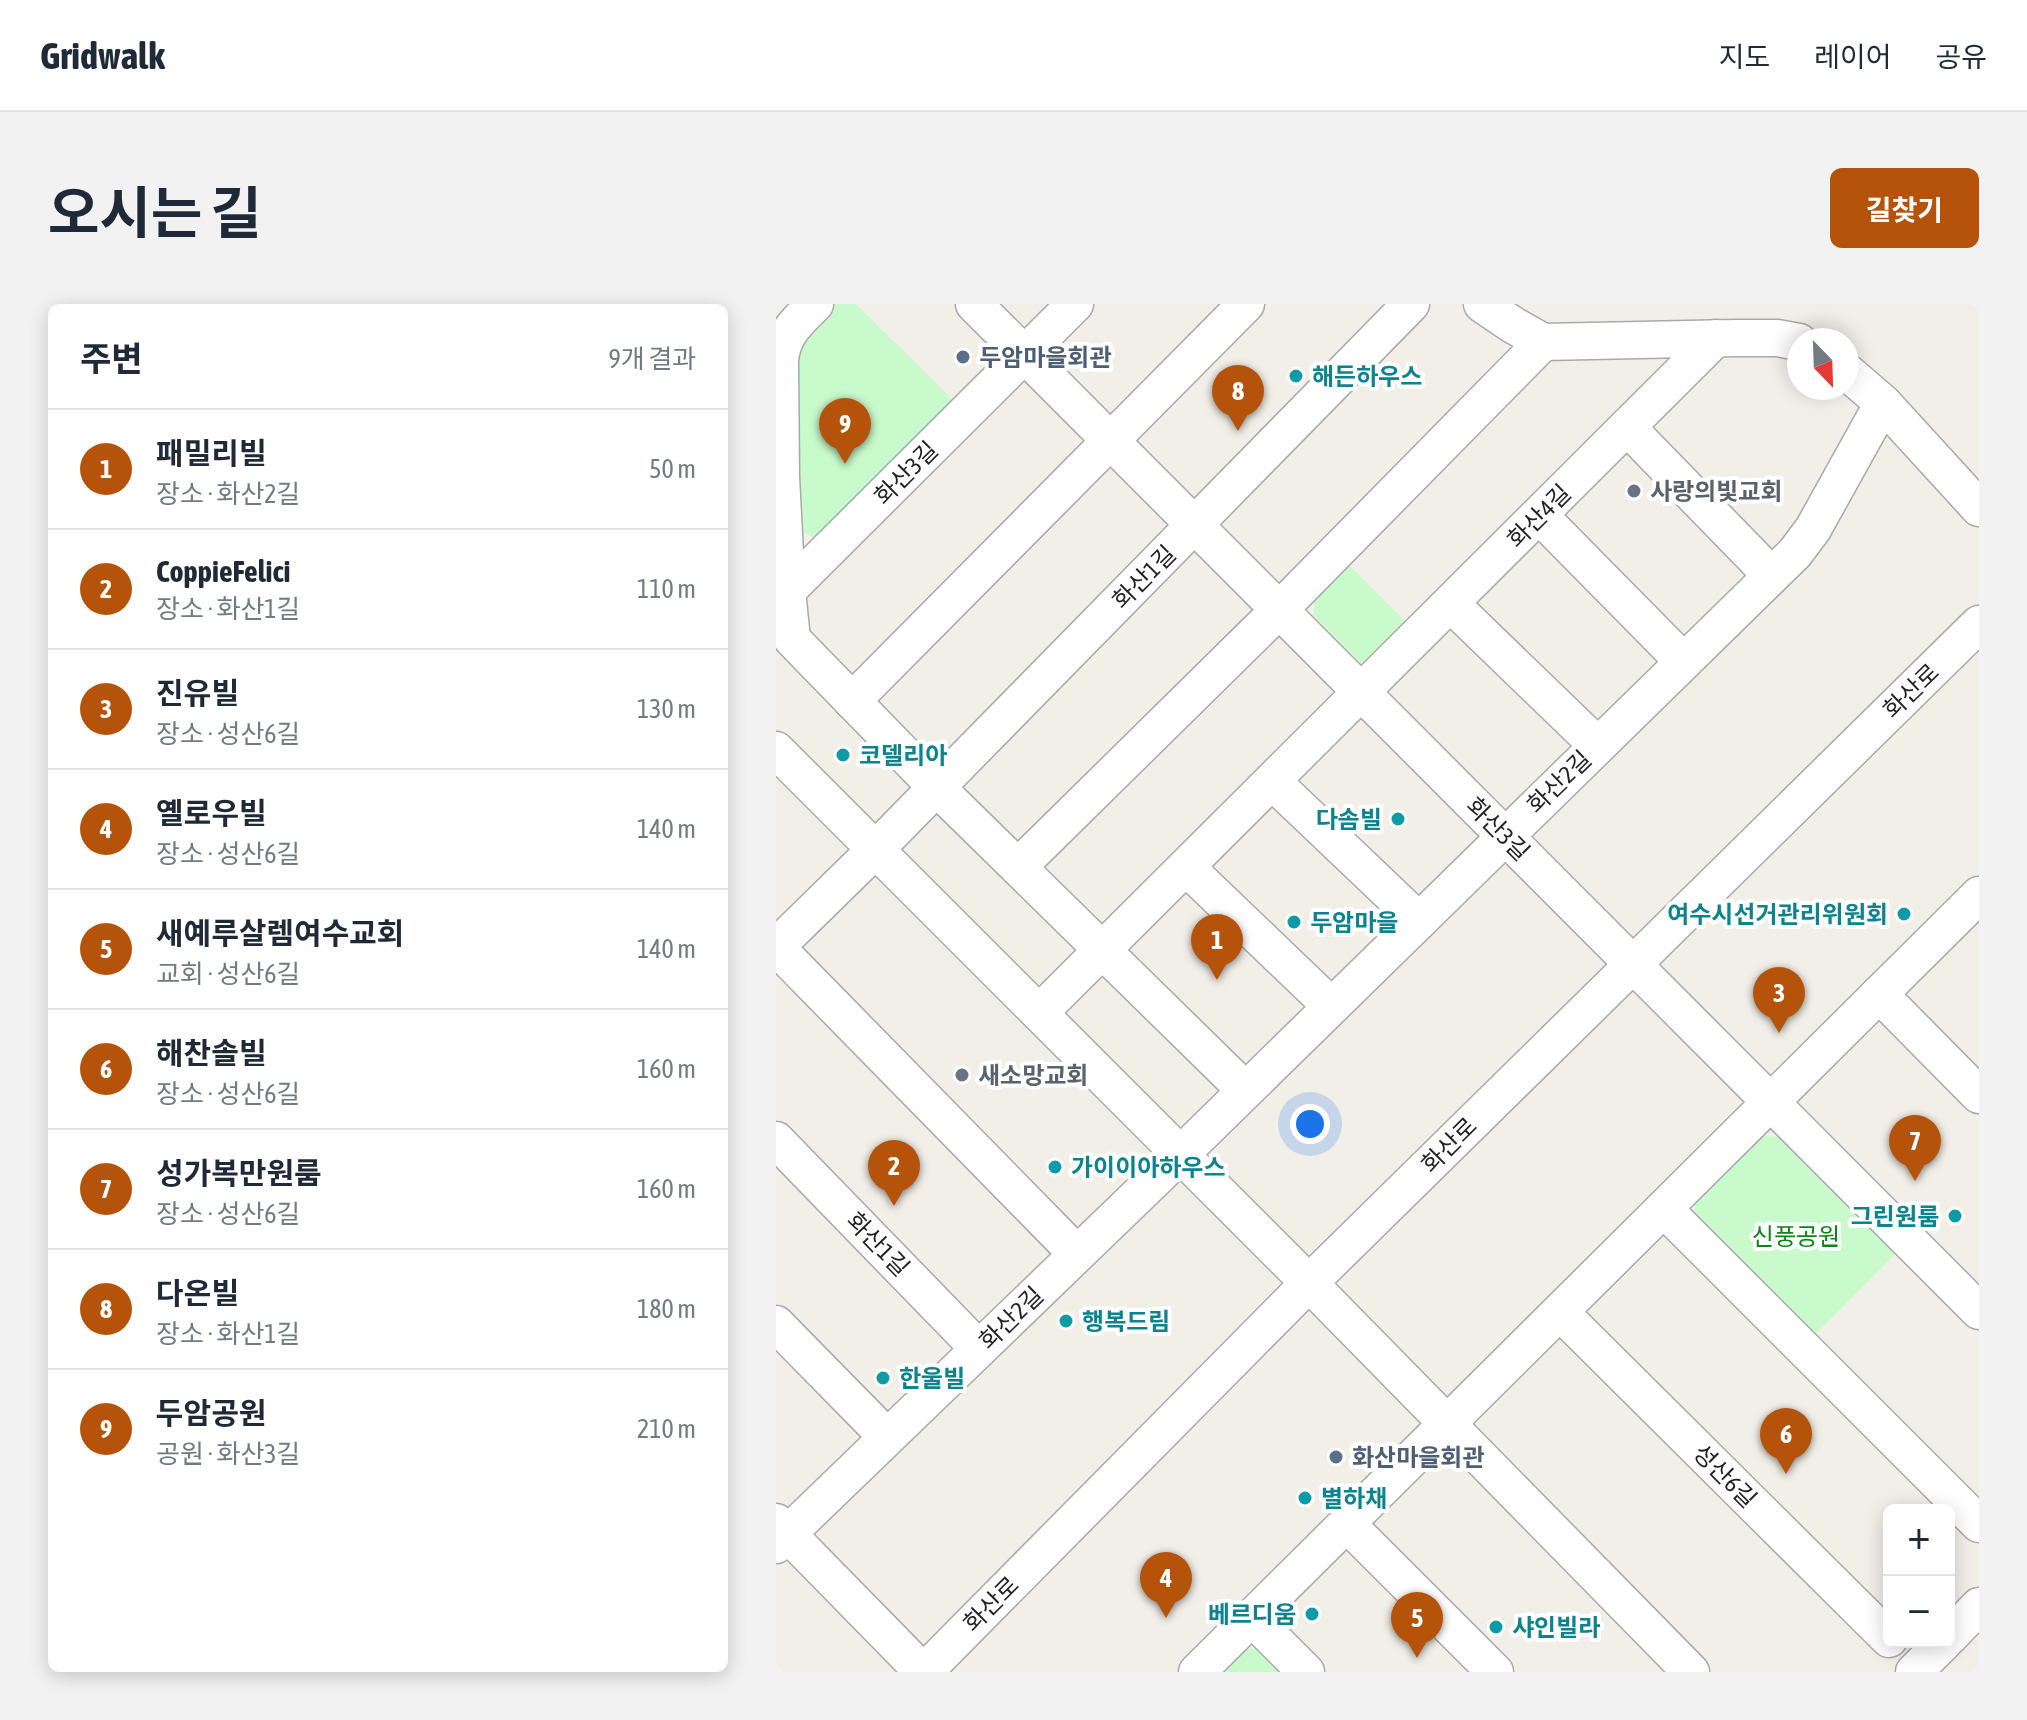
<!DOCTYPE html>
<html lang="ko">
<head>
<meta charset="utf-8">
<style>
	body { margin:0; font-family:"Asap Condensed","Noto Sans KR",sans-serif; background:#f2f2f3; color:#1f2937 }
	.controls { position:absolute; right:24px; bottom:24px; display:grid; overflow:hidden; border-radius:12px; box-shadow:0 4px 20px #0003 }
	.controls button { width:72px; height:72px; display:grid; place-items:center; padding:0; border:0; border-bottom:2px solid #e0e1e3; background:#fff; color:#1f2937; font:40px sans-serif }
	.compass { position:absolute; left:1011px; top:24px; width:72px; height:72px; border-radius:50%; background:#fff; box-shadow:0 4px 20px #0003; rotate:157deg }
	.you { position:absolute; left:534px; top:820px; width:28px; height:28px; margin:-20px; border:6px solid #fff; border-radius:50%; background:#1a73e8; box-shadow:0 0 0 12px #1a73e833 }
	.badge { display:grid; place-items:center; width:52px; height:52px; border-radius:50%; background:#b45309; color:#fff; font-size:26px; font-weight:700 }
	.pin { position:absolute; translate:-50% -66px; filter:drop-shadow(0 2px 4px #0008) }
	.pin::after { content:''; position:absolute; top:42px; width:28px; height:24px; background:inherit; clip-path:polygon(0 0,100% 0,50% 100%) }
	.list { margin:0; padding:0; list-style:none }
	h2 { display:flex; justify-content:space-between; align-items:center; height:104px; margin:0; padding:0 32px; font-size:34px }
	h2 small { font-size:26px; font-weight:400; color:#747a83 }
	.list li { display:grid; grid-template-columns:52px 1fr auto; gap:24px; align-items:center; box-sizing:border-box; height:120px; padding:0 32px; border-top:2px solid #e0e1e3 }
	.list b { display:block; font-size:30px; white-space:nowrap }
	.list p { margin:0; font-size:26px; white-space:nowrap; color:#747a83 }
	.list em { font-size:26px; font-style:normal; color:#747a83 }
	.map { position:relative; flex:none; width:1203px; height:1368px; overflow:hidden; border-radius:12px }
	header { display:flex; align-items:center; gap:48px; box-sizing:border-box; height:112px; padding:0 40px; background:#fff; border-bottom:2px solid #e0e1e3 }
	header strong { font-size:38px }
	nav { display:flex; gap:44px; margin-inline-start:auto; font-size:28px }
	.intro { display:flex; align-items:center; justify-content:space-between; box-sizing:border-box; height:192px; padding:0 48px }
	h1 { margin:0; font-size:56px }
	.button { padding:20px 36px; border-radius:12px; background:#b45309; color:#fff; font-size:28px; font-weight:700 }
	main { display:flex; gap:48px; padding:0 48px }
	aside { flex:1; background:#fff; border-radius:12px; box-shadow:0 4px 20px #0003 }
	.map>svg:first-child { display:block }
</style>
</head>
<body>
<header>
<strong>Gridwalk</strong>
<nav><a>지도</a><a>레이어</a><a>공유</a></nav>
</header>
<div class="intro"><h1>오시는 길</h1><a class="button">길찾기</a></div>
<main>
<aside>
<h2>주변<small>9개 결과</small></h2>
<ul class="list">
<li><span class="badge">1</span><div><b>패밀리빌</b><p>장소 · 화산2길</p></div><em>50 m</em></li>
<li><span class="badge">2</span><div><b>CoppieFelici</b><p>장소 · 화산1길</p></div><em>110 m</em></li>
<li><span class="badge">3</span><div><b>진유빌</b><p>장소 · 성산6길</p></div><em>130 m</em></li>
<li><span class="badge">4</span><div><b>옐로우빌</b><p>장소 · 성산6길</p></div><em>140 m</em></li>
<li><span class="badge">5</span><div><b>새예루살렘여수교회</b><p>교회 · 성산6길</p></div><em>140 m</em></li>
<li><span class="badge">6</span><div><b>해찬솔빌</b><p>장소 · 성산6길</p></div><em>160 m</em></li>
<li><span class="badge">7</span><div><b>성가복만원룸</b><p>장소 · 성산6길</p></div><em>160 m</em></li>
<li><span class="badge">8</span><div><b>다온빌</b><p>장소 · 화산1길</p></div><em>180 m</em></li>
<li><span class="badge">9</span><div><b>두암공원</b><p>공원 · 화산3길</p></div><em>210 m</em></li>
</ul>
</aside>
<div class="map">
<svg width="1203" height="1368" viewBox="0 0 1203 1368">
	<rect width="100%" height="100%" fill="#f2efe9"/>
	<g fill="#c8facc">
		<polygon points="56,0 80,0 178,97 45,238 21,224 17,51"/>
		<polygon points="572,260 633,321 600,353 584,358 538,312 538,293"/>
		<polygon points="981,831 1002,833 1120,949 1038,1032 919,915 919,894"/>
		<polygon points="457,1343 486,1346 509,1368 431,1368"/>
	</g>
	<g fill="none" stroke-linecap="round" stroke-linejoin="round">
		<g stroke="#a9a9a9" stroke-width="39">
			<g id="minor">
				<path d="M39,0C21,18 6,30 4,57L5,173L11,287L16,335L160,483L469,786"/>
				<polyline points="198,0 1203,1007"/>
				<polyline points="706,0 737,21 767,38 960,34 1001,34 1023,38"/>
				<polyline points="1071,68 1107,99 1203,204"/>
				<polyline points="851,123 995,271"/>
				<polyline points="763,211 907,357"/>
				<polyline points="11,287 299,0"/>
				<polyline points="675,300 821,441"/>
				<polyline points="76,397 470,0"/>
				<polyline points="0,446 533,979 915,1368"/>
				<polyline points="497,478 643,617"/>
				<polyline points="242,563 504,305 767,38"/>
				<polyline points="410,563 555,702"/>
				<polyline points="0,643 100,545 635,0"/>
				<polyline points="0,643 301,950"/>
				<polyline points="1103,690 1203,791"/>
				<polyline points="263,709 940,34"/>
				<polyline points="0,836 203,1045"/>
				<polyline points="888,905 1203,1220"/>
				<polyline points="784,1008 1113,1335"/>
				<polyline points="0,1020 111,1133"/>
				<polyline points="0,1218 147,1368"/>
				<polyline points="571,1220 719,1368"/>
				<polyline points="0,1241 404,851 1019,249 1037,225 1107,99"/>
				<polyline points="476,1314 530,1368"/>
				<polyline points="1173,1333 1203,1302"/>
				<polyline points="148,1368 533,979 1203,320"/>
				<polyline points="421,1368 1203,591"/>
				<polyline points="1138,1368 1168,1338"/>
			</g>
		</g>
		<use href="#minor" stroke="#fff" stroke-width="36"/>
	</g>
	<g fill="#5c6f8a" stroke="#fff" stroke-width="3">
		<circle cx="187" cy="53" r="8"/>
		<circle cx="560" cy="1153" r="8"/>
	</g>
	<g fill="#0f9aa8" stroke="#fff" stroke-width="3">
		<circle cx="520" cy="72" r="8"/>
		<circle cx="67" cy="451" r="8"/>
		<circle cx="622" cy="515" r="8"/>
		<circle cx="1128" cy="610" r="8"/>
		<circle cx="518" cy="618" r="8"/>
		<circle cx="279" cy="863" r="8"/>
		<circle cx="1179" cy="912" r="8"/>
		<circle cx="290" cy="1017" r="8"/>
		<circle cx="107" cy="1074" r="8"/>
		<circle cx="529" cy="1194" r="8"/>
		<circle cx="536" cy="1310" r="8"/>
		<circle cx="720" cy="1323" r="8"/>
	</g>
	<g fill="#6b7280" stroke="#fff" stroke-width="3">
		<circle cx="858" cy="187" r="8"/>
		<circle cx="186" cy="771" r="8"/>
	</g>
	<g text-anchor="middle" dominant-baseline="central" stroke-width="8" stroke-linejoin="round" paint-order="stroke">
		<g font-size="24" font-weight="bold" fill="#4e5e75" stroke="#fff" text-anchor="start">
			<text x="203" y="53">두암마을회관</text>
			<text x="576" y="1153">화산마을회관</text>
		</g>
		<g font-size="24" font-weight="bold" fill="#0d838f" stroke="#fff" text-anchor="start">
			<text x="536" y="72">해든하우스</text>
			<text x="83" y="451">코델리아</text>
			<text x="606" y="515" text-anchor="end">다솜빌</text>
			<text x="1112" y="610" text-anchor="end">여수시선거관리위원회</text>
			<text x="534" y="618">두암마을</text>
			<text x="295" y="863">가이이아하우스</text>
			<text x="1163" y="912" text-anchor="end">그린원룸</text>
			<text x="306" y="1017">행복드림</text>
			<text x="123" y="1074">한울빌</text>
			<text x="545" y="1194">별하채</text>
			<text x="520" y="1310" text-anchor="end">베르디움</text>
			<text x="736" y="1323">샤인빌라</text>
		</g>
		<g font-size="24" fill="#222" stroke="#fff">
			<text transform="translate(130 169) rotate(-45)">화산3길</text>
			<text transform="translate(763 212) rotate(-45)">화산4길</text>
			<text transform="translate(368 273) rotate(-45)">화산1길</text>
			<text transform="translate(1135 387) rotate(-44)">화산로</text>
			<text transform="translate(783 478) rotate(-44)">화산2길</text>
			<text transform="translate(722 525) rotate(45)">화산3길</text>
			<text transform="translate(673 841) rotate(-45)">화산로</text>
			<text transform="translate(102 940) rotate(46)">화산1길</text>
			<text transform="translate(235 1014) rotate(-44)">화산2길</text>
			<text transform="translate(949 1172) rotate(45)">성산6길</text>
			<text transform="translate(215 1300) rotate(-45)">화산로</text>
		</g>
		<g font-size="24" font-weight="bold" fill="#5b616d" stroke="#fff" text-anchor="start">
			<text x="874" y="187">사랑의빛교회</text>
			<text x="202" y="771">새소망교회</text>
		</g>
		<g font-size="24" fill="#0c8416" stroke="#fff">
			<text x="1020" y="932">신풍공원</text>
		</g>
	</g>
</svg>
<div class="controls">
<button>+</button>
<button>−</button>
</div>
<svg class="compass" viewBox="-18 -18 36 36"><path d="M0-13l5 13h-10z" fill="#e53935"/><path d="M0 13l5-13h-10z" fill="#747a83"/></svg>
<div class="you"></div>
<div class="pin badge" style="left:441px;top:676px">1</div>
<div class="pin badge" style="left:118px;top:902px">2</div>
<div class="pin badge" style="left:1003px;top:729px">3</div>
<div class="pin badge" style="left:390px;top:1314px">4</div>
<div class="pin badge" style="left:641px;top:1354px">5</div>
<div class="pin badge" style="left:1010px;top:1170px">6</div>
<div class="pin badge" style="left:1139px;top:877px">7</div>
<div class="pin badge" style="left:462px;top:127px">8</div>
<div class="pin badge" style="left:69px;top:160px">9</div>
</div>
</main>
</body>
</html>
